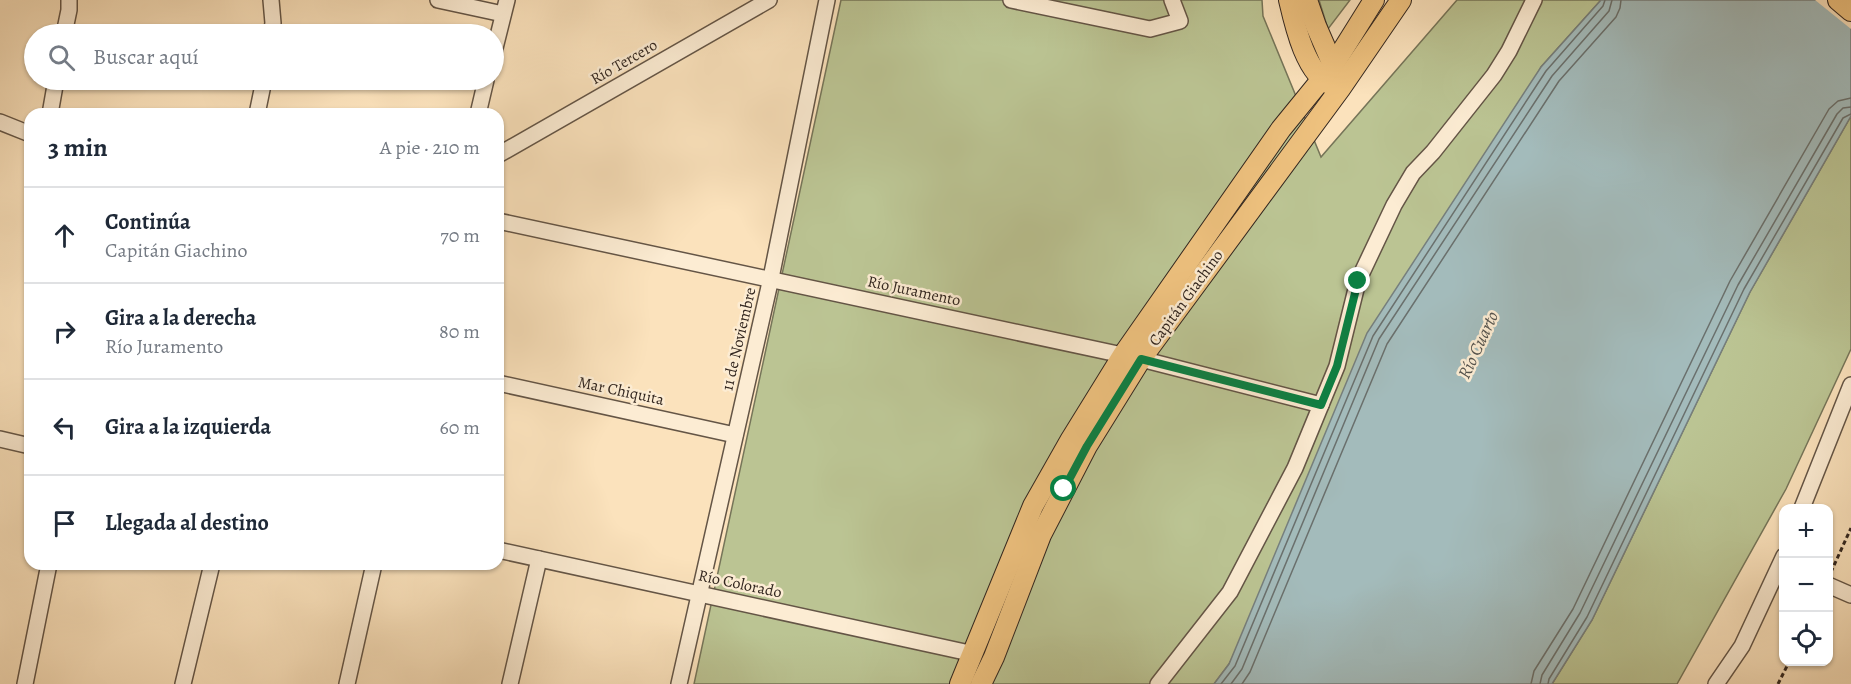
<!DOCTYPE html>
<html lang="es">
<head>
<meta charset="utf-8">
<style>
	body { margin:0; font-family:Alegreya,serif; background:#f2f2f3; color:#1f2937 }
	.controls { position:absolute; right:18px; bottom:18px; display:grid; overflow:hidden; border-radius:12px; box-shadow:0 2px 4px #0004 }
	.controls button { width:54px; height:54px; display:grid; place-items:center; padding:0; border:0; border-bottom:2px solid #e0e1e3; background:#fff; color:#1f2937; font:30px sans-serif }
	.stop { position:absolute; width:18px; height:18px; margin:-14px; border:4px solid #0b8043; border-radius:50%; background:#fff }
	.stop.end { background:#0b8043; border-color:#fff; box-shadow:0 2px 6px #0008 }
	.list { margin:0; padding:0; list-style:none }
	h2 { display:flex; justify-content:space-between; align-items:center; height:78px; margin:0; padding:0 24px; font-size:26px }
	h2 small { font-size:20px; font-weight:400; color:#747a83 }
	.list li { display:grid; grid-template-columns:39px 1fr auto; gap:18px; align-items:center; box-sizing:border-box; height:96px; padding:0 24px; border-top:2px solid #e0e1e3 }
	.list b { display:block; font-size:22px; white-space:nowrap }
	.list p { margin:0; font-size:20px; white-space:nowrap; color:#747a83 }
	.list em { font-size:20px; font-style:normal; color:#747a83 }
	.icon { flex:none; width:33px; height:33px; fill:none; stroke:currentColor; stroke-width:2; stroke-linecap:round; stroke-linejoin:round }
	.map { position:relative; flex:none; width:1851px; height:684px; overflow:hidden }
	.search { position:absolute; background:#fff; box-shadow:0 2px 4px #0004; left:24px; top:24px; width:480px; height:66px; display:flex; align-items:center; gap:15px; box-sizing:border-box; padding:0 21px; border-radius:33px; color:#747a83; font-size:22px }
	.panel { position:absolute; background:#fff; box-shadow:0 2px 4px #0004; left:24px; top:108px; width:480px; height:462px; border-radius:18px }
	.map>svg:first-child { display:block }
</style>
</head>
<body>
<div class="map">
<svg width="1851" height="684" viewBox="0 0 1851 684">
	<rect width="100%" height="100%" fill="#fbe2bc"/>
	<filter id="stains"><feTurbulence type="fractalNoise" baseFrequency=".00333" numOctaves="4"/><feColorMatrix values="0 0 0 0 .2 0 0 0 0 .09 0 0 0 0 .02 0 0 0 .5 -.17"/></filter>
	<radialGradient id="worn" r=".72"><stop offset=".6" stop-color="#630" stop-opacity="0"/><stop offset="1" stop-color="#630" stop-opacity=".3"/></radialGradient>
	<g fill="#bbc493" stroke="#767559" stroke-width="1.5">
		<polygon points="841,0 1262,0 1263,16 1321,157 1457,0 1601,0 1541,67 1229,664 1214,684 694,684"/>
		<polygon points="1319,0 1350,0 1328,29"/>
		<polygon points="1851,116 1851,349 1786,489 1677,684 1552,684 1592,620 1750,292"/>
	</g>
	<polygon fill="#a3bbbb" stroke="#767f7d" stroke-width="1.5" points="1601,0 1851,0 1851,116 1750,292 1592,620 1552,684 1214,684 1229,664 1367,333 1541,67"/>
	<polygon fill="#fbe2bc" points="1815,0 1851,0 1851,29"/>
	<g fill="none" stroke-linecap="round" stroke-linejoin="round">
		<g stroke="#6a706d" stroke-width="1.5">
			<polyline points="1221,684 1235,666 1373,336 1546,71 1603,6 1605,0"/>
			<polyline points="1231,684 1242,669 1379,339 1552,76 1609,11 1612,0"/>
			<polyline points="1242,684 1250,672 1387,344 1559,81 1616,17 1620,8 1621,0"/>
			<polyline points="1531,684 1534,671 1573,609 1730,281 1829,109 1838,101 1851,98"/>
			<polyline points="1540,684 1542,675 1580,613 1738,285 1837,114 1843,108 1851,107"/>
			<polyline points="1548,684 1549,679 1587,617 1744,289 1843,118 1851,114"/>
		</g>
		<g stroke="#645546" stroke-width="18">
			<g id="minor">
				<polyline points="438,0 503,14"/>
				<polyline points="1011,0 1150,29 1180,21 1172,0"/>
				<polyline points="64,34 69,10 69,0"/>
				<polyline points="271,34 273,23 271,0"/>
				<polyline points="494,52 507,0"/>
				<polyline points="50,114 56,80"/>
				<polyline points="257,114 264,80"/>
				<polyline points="478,114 486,80"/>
				<polyline points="0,122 30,134"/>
				<polyline points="498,155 769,0"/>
				<polyline points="498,221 1141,359 1321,405"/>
				<polyline points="498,383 735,435"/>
				<polyline points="0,439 30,446"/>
				<polyline points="1802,508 1851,385"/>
				<polyline points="498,550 974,654"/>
				<polyline points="1828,585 1851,595"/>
				<polyline points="25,684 49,564"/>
				<polyline points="183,684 212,564"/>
				<polyline points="347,684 374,564"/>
				<polyline points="510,684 539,559"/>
				<polyline points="679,684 771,278 827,0"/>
				<polyline points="1158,684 1230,592 1295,468 1337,366 1358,281 1394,205 1413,173 1433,152 1494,75 1509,51 1534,0"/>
				<polyline points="1716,684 1742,646 1784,556"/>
			</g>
		</g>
		<g stroke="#32261f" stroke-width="22">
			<g id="major">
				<path d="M1289,0C1295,26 1306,75 1332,85"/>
				<polyline points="1307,0 1316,26 1336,72"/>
				<polyline points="1838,0 1851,11"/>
				<polyline points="960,684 1033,506 1071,439 1123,355 1281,129 1334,64 1374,0"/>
				<polyline points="981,684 994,657 1041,535 1087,446 1141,359 1340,89 1401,0"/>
			</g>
		</g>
		<g stroke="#32261f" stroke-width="3" stroke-dasharray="4.5 3" stroke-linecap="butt">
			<polyline points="1831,572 1851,528"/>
			<polyline points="1778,684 1789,662"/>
		</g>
		<use href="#minor" stroke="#fcecd3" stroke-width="15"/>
		<use href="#major" stroke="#eec17e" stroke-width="20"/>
	</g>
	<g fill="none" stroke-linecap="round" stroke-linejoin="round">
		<polyline stroke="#0b8043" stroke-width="8" points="1064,489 1087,446 1141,359 1321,405 1337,366 1358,281"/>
	</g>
	<g text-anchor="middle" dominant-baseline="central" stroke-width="5" stroke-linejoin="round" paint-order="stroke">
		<g font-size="16" fill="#32261f" stroke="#fcecd3">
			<text transform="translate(624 62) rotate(-30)">Río Tercero</text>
			<text transform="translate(914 291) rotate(12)">Río Juramento</text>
			<text transform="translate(1186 298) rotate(-54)">Capitán Giachino</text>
			<text transform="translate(739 339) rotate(-77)">11 de Noviembre</text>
			<text transform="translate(621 391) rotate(12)">Mar Chiquita</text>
			<text transform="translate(740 584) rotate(12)">Río Colorado</text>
		</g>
		<g font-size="18" font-style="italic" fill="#54534e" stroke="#fcecd3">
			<text transform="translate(1478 345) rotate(-65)">Río Cuarto</text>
		</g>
	</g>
	<rect width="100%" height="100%" filter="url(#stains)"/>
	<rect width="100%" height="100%" fill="url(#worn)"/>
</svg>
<div class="controls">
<button>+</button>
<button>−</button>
<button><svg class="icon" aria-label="locate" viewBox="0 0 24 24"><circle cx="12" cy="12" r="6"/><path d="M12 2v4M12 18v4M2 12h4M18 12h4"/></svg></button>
</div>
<div class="stop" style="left:1064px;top:489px"></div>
<div class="stop end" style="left:1358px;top:281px"></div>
<div class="search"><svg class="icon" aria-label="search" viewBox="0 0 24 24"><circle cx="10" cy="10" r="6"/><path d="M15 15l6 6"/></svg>Buscar aquí</div>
<section class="panel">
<h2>3 min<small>A pie · 210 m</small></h2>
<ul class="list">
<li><svg class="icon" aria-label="ahead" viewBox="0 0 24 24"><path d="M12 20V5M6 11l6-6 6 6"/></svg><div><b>Continúa</b><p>Capitán Giachino</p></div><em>70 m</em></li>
<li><svg class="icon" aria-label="right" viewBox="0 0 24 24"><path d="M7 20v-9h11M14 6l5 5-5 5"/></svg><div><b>Gira a la derecha</b><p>Río Juramento</p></div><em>80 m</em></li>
<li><svg class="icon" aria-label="left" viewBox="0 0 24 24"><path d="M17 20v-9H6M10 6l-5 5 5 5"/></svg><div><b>Gira a la izquierda</b></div><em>60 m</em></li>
<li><svg class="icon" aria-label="arrive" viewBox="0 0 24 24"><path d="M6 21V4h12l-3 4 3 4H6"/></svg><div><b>Llegada al destino</b></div></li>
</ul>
</section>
</div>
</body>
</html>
